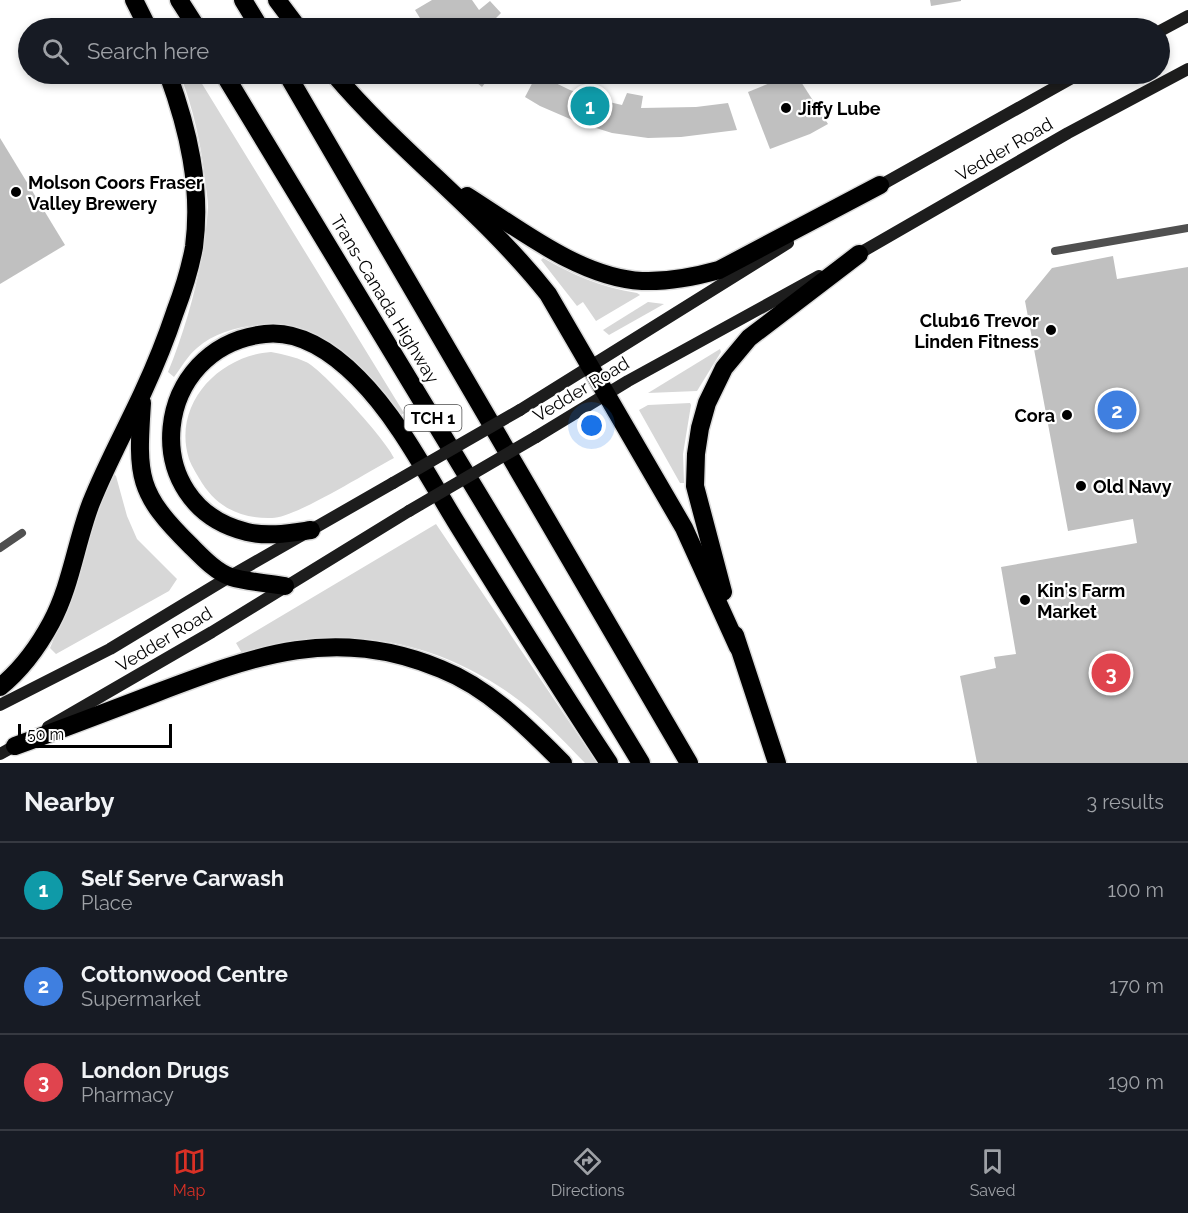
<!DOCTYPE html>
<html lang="en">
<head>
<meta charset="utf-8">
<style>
	body { margin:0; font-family:Raleway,sans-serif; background:#242831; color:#f1f3f6 }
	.scale { position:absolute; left:18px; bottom:15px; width:154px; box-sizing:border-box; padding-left:6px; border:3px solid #000; border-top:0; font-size:16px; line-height:21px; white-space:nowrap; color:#000; -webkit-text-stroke:4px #fff; paint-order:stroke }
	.you { position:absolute; left:592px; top:426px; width:21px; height:21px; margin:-15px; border:4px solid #fff; border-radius:50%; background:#1a73e8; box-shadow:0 0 0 9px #1a73e833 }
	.badge { display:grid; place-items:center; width:39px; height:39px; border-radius:50%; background:#d93025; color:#fff; font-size:20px; font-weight:700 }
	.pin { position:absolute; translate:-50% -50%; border:3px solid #fff; box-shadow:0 2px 6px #0006 }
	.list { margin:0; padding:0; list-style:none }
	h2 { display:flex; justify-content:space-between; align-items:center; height:78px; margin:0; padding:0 24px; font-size:26px }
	h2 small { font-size:20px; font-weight:400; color:#9ea1a6 }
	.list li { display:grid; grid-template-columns:39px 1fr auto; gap:18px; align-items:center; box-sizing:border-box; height:96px; padding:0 24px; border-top:2px solid #363941 }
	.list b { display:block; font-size:22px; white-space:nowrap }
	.list p { margin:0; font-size:20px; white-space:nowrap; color:#9ea1a6 }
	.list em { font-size:20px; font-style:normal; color:#9ea1a6 }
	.icon { flex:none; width:33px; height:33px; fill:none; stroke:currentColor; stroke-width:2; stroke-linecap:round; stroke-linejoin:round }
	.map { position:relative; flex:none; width:1188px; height:763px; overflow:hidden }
	.search { position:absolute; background:#171b24; box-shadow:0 3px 9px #0003; left:18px; right:18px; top:18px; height:66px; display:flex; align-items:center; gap:15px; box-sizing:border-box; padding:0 21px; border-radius:33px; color:#9ea1a6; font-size:22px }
	.sheet { height:366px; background:#171b24 }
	nav { display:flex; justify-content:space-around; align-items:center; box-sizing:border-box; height:84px; border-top:2px solid #363941; background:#171b24; font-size:16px; color:#9ea1a6 }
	nav a { display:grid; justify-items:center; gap:3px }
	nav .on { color:#d93025 }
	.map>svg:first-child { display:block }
</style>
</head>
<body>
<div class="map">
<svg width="1188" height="763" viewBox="0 0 1188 763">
	<rect width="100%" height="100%" fill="#fff"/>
	<g fill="#d7d7d7">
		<path d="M180,74H196L404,413L401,415C384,394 367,371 346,354C308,320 237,314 197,348C188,355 181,368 174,377L168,372C188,324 205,259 208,207C208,199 206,189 205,180C201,143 193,108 180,74Z"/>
		<path d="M543,258C576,276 600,287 637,293L640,295L596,321L583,302L577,306L541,260Z"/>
		<polygon points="648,302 664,304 609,335 603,330"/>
		<polygon points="720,349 721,352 697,391 648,393"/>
		<path d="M271,352C283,354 295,357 306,362C322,369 387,441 394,458C369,471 295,518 272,518C242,519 218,508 202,483C198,476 192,467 189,459C172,405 218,356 271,352Z"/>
		<polygon points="690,403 691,405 683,454 684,483 680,483 639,410 648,405"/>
		<polygon points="113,473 116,476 127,516 137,539 177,579 169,591 56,654 50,648 69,602 98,506"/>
		<path d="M436,524L597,763H585C559,736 532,707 500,687C418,634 335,627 242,653L236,643Z"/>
	</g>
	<g fill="#c0c0c0">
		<polygon points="432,0 472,0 479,10 490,1 501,13 491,23 497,28 426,28 415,10"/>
		<polygon points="930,0 961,0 961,1 931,6"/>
		<polygon points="466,74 492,74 482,87"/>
		<polygon points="537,74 570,90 605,101 622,105 627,93 643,96 641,108 696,107 728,103 737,130 681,137 648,138 612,133 577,122 540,106 525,97"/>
		<polygon points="792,74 796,74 828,124 810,134 770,149 748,92"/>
		<polygon points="0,138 65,245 0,284"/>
		<polygon points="1113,256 1117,279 1188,267 1188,763 977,763 960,676 996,668 994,657 1016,654 1001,567 1137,543 1133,519 1068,531 1025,301 1052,268"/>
	</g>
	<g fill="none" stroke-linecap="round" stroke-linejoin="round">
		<g stroke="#dbdbdb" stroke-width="21">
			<g id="motorway">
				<polyline points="134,0 148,28"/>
				<polyline points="179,0 197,28"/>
				<polyline points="243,0 260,28"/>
				<polyline points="277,0 298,28"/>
				<polyline points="224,74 641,763"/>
				<polyline points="287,74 689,763"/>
				<path d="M334,74C400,152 484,213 548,294L684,528L738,647"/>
				<path d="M467,196C518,228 580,278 642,281C668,282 694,277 719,270L880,185"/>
				<path d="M142,403C137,477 137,493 191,546C202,557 216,572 231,577C247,582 268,583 285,586"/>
				<path d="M311,530C290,533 268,537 247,532C135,505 152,346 265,334C301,330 334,354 358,378C398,418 426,473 456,522C506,603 556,683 609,763"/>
				<polyline points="723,592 695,486 696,454 700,428 707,403 724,368 749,338 859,254"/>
				<polyline points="735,635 777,763"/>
				<path d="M0,687C21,670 38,647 51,623C71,586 76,542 91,503C106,465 126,429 143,392C155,366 166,339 175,312C183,291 190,269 194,247C202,187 188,129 168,74"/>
				<path d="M15,746C62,729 109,711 156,693C256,655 335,625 441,669C489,688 527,727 563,763"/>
			</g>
		</g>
		<g stroke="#505050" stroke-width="8">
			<polyline points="1055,251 1188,228"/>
			<polyline points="0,548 22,533"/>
		</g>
		<g stroke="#1d1d1d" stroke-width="12">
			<polyline points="1160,31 1188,16"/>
			<polyline points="874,189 1079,74"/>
			<polyline points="853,257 1068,133 1188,69"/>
			<polyline points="520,410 788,243"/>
			<polyline points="536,437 628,381 819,276"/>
			<polyline points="0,705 110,649 229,577 393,483"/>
			<polyline points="48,727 212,632 409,511"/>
			<polyline points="0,754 20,743"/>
		</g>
		<use href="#motorway" stroke="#000" stroke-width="18"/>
		<g stroke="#1d1d1d" stroke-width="12">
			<polyline points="393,483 520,410"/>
			<polyline points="409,511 536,437"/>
		</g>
	</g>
	<g fill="#000" stroke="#fff" stroke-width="2">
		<circle cx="786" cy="108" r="6"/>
		<circle cx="16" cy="192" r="6"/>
		<circle cx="1051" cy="330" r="6"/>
		<circle cx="1067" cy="415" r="6"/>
		<circle cx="1081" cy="486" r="6"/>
		<circle cx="1025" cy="600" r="6"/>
	</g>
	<g text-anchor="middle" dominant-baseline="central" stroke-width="4.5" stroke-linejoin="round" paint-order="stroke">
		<rect fill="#fff" stroke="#4c4c4c" stroke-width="1.5" x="404.5" y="405" width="57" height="26" rx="4.5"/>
		<g font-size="16" font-weight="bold" fill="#000">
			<text x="433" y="418">TCH 1</text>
		</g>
		<g font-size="18" font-weight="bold" fill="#000" stroke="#fff" text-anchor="start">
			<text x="798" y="108">Jiffy Lube</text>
			<text x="28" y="182">Molson Coors Fraser<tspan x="28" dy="21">Valley Brewery</tspan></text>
			<text x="1039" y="320" text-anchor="end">Club16 Trevor<tspan x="1039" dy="21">Linden Fitness</tspan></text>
			<text x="1055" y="415" text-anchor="end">Cora</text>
			<text x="1093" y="486">Old Navy</text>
			<text x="1037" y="590">Kin's Farm<tspan x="1037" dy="21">Market</tspan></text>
		</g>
		<g font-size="18" fill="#000" stroke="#fff">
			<text transform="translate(1004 149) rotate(-30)">Vedder Road</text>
			<text transform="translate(385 299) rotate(59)">Trans-Canada Highway</text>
			<text transform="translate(581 389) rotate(-31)">Vedder Road</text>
			<text transform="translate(164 639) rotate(-31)">Vedder Road</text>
		</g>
	</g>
</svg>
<div class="scale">50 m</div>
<div class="you"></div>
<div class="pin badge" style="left:590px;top:106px;background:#0f9aa8">1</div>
<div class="pin badge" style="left:1117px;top:410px;background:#3f7fe0">2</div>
<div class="pin badge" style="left:1111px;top:673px;background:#e0444e">3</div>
<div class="search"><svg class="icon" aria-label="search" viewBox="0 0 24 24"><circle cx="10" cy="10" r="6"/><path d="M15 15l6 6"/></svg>Search here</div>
</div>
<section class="sheet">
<h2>Nearby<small>3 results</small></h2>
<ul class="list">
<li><span class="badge" style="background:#0f9aa8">1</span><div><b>Self Serve Carwash</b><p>Place</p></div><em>100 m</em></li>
<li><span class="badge" style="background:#3f7fe0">2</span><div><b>Cottonwood Centre</b><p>Supermarket</p></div><em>170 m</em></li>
<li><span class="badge" style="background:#e0444e">3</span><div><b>London Drugs</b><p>Pharmacy</p></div><em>190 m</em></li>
</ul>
</section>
<nav>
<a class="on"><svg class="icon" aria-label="map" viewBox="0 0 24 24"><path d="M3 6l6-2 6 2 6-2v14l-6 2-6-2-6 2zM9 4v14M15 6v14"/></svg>Map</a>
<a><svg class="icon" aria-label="directions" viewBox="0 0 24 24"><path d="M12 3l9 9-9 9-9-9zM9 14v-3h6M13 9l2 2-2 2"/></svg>Directions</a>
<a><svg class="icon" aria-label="saved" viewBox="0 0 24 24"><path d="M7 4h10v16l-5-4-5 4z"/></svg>Saved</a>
</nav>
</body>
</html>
